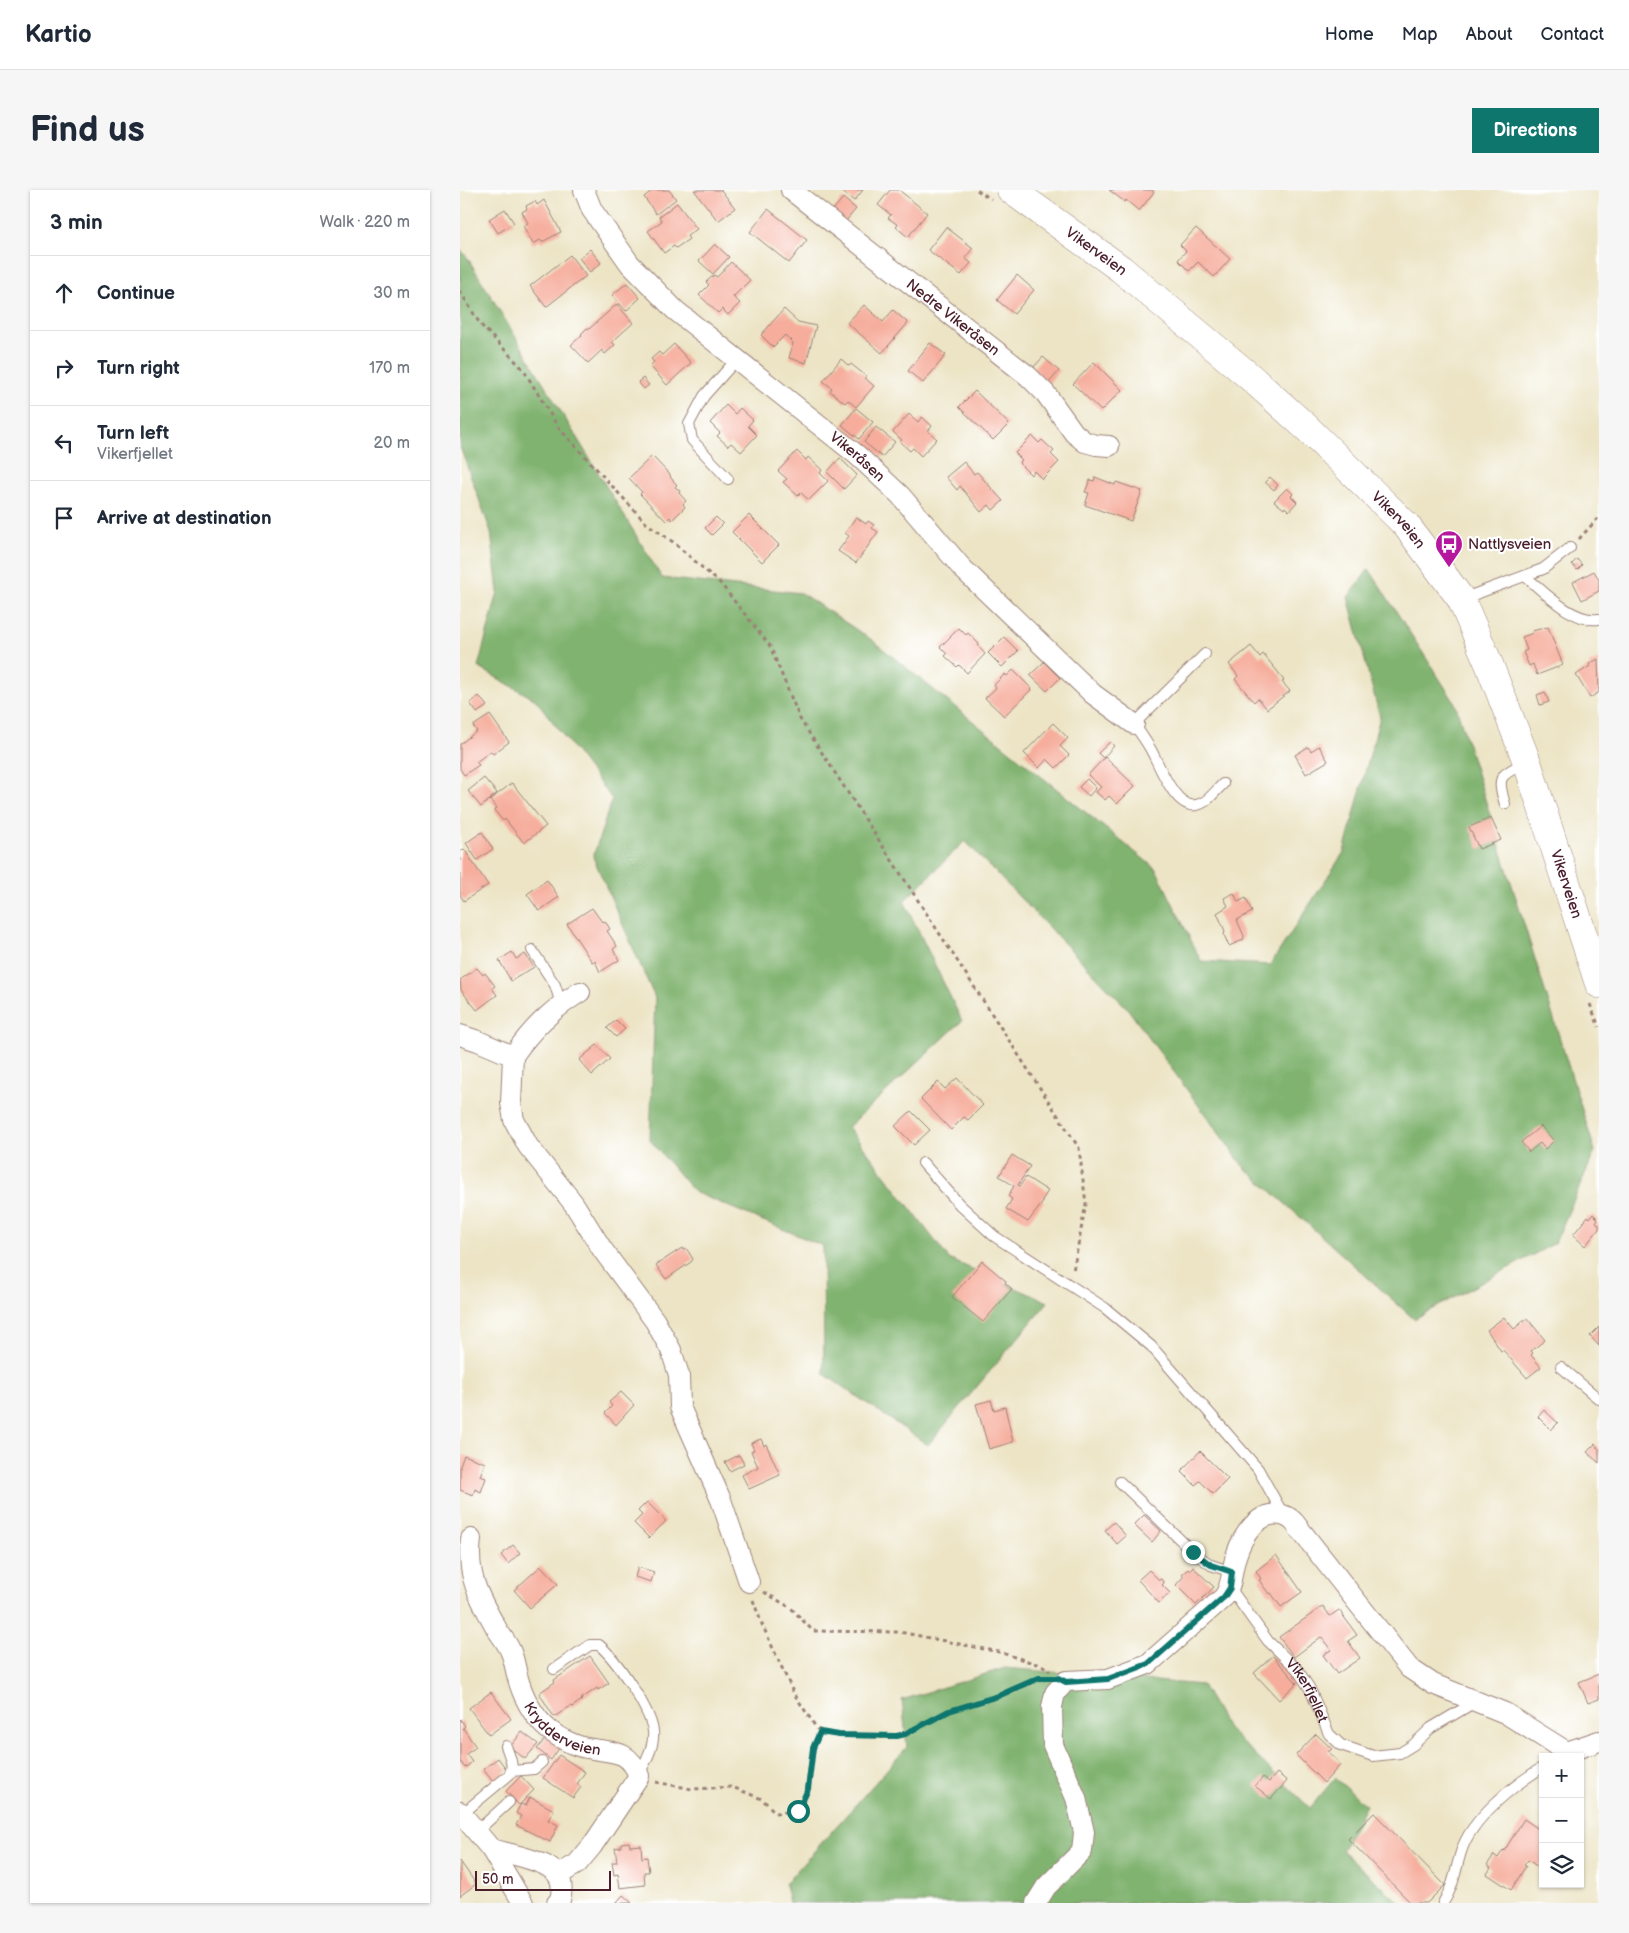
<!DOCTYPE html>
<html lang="en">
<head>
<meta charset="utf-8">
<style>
	body { margin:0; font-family:"Balsamiq Sans",sans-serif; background:#f6f6f7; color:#1f2937 }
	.controls { position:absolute; right:15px; bottom:15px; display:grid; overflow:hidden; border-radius:0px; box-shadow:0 1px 4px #0004 }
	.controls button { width:45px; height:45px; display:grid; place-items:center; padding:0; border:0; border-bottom:1px solid #e0e1e3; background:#fff; color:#1f2937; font:25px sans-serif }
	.scale { position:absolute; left:15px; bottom:12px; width:136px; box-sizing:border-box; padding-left:5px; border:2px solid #4a1f2b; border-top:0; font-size:14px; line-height:18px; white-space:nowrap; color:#4a1f2b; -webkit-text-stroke:4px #fff; paint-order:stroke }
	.stop { position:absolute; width:15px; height:15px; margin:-11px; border:4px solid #0f766e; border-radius:50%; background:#fff }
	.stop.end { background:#0f766e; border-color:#fff; box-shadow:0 1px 5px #0008 }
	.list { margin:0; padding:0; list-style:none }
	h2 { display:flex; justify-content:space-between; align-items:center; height:65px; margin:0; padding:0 20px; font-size:21px }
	h2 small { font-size:16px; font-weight:400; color:#747a83 }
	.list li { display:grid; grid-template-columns:32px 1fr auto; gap:15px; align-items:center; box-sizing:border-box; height:75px; padding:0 20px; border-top:1px solid #e0e1e3 }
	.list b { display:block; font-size:19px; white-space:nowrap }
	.list p { margin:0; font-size:16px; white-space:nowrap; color:#747a83 }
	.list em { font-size:16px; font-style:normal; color:#747a83 }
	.icon { flex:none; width:28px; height:28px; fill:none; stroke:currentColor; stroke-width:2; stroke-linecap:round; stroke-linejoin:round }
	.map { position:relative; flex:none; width:1139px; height:1713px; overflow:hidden; border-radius:0px }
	header { display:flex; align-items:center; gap:30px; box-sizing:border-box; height:70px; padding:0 25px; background:#fff; border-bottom:1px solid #e0e1e3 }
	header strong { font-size:24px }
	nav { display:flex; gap:28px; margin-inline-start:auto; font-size:18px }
	.intro { display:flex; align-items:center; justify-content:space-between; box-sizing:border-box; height:120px; padding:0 30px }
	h1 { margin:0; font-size:35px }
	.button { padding:12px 22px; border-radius:0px; background:#0f766e; color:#fff; font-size:18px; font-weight:700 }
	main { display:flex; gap:30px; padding:0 30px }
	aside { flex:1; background:#fff; border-radius:0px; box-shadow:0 1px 4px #0004 }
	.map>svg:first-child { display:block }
</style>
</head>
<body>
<header>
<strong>Kartio</strong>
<nav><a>Home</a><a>Map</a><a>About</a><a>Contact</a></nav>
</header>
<div class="intro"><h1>Find us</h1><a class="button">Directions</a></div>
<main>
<aside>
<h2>3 min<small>Walk · 220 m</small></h2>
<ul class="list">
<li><svg class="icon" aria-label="ahead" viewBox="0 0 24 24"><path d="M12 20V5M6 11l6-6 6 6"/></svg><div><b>Continue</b></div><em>30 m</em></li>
<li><svg class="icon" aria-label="right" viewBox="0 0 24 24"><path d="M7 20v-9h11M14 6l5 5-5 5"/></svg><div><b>Turn right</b></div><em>170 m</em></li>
<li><svg class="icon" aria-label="left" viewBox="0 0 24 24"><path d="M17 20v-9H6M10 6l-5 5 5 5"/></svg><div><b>Turn left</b><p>Vikerfjellet</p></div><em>20 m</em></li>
<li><svg class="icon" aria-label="arrive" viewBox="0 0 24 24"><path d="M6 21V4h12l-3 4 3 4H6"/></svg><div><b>Arrive at destination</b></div></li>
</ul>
</aside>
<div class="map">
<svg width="1139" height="1713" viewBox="0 0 1139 1713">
	<rect width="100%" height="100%" fill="#fff"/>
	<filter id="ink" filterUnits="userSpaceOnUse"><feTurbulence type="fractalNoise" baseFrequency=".02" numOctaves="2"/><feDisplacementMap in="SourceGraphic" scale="10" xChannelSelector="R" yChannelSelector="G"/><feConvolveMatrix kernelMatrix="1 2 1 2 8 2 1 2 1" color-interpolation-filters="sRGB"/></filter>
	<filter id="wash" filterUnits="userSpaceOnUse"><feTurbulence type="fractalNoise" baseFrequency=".0096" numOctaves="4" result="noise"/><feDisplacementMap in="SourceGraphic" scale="20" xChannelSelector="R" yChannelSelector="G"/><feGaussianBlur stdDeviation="1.12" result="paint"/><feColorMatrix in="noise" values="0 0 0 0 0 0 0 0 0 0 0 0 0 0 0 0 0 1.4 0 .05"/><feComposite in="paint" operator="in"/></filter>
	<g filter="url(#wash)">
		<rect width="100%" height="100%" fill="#ece4c5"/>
		<g fill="#80b36f" stroke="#65694d">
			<polygon points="0,59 7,67 202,388 341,403 412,450 696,679 741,771 810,775 884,662 920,527 888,407 909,379 995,513 1135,961 1095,1053 954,1129 783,976 667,818 505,651 444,711 502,831 388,937 489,1069 588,1112 468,1255 364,1184 363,1056 234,1002 190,950 195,808 133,667 152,609 76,510 18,477 38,402 31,342 0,257"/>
			<polygon points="545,1478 742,1495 767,1538 850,1618 875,1588 906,1615 882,1661 940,1713 329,1713 325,1694 447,1557 442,1510"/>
		</g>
		<g id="blocks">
			<g fill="#f6ad9c">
				<polygon points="193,0 209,0 216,9 196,24 184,7"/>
				<polygon points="234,0 261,0 275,18 258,31"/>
				<polygon points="380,0 403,0 394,11"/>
				<polygon points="430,0 439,0 467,23 448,47 436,37 438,35 428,28 431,25 418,15"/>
				<polygon points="649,0 692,0 694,2 679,21 666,10 665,12"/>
				<polygon points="383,8 396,19 385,32 372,21"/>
				<polygon points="84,10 101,42 82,52 80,50 73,54 63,36 68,33 62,22 67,19 66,16 75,11 77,15"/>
				<polygon points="217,13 237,39 227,46 229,49 216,58 214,56 204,63 188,41 202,31 199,27"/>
				<polygon points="45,19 54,33 38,43 29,29"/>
				<polygon points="308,19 347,50 329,73 290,42"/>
				<polygon points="486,37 513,58 505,68 511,73 501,85 468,60"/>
				<polygon points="736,38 770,69 754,87 738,72 729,81 718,70 726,61 720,55"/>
				<polygon points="255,54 269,67 253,84 239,71"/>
				<polygon points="130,59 141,73 130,82 119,68"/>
				<polygon points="110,65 126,86 86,117 70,96"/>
				<polygon points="271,72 290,90 273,107 280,113 268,125 262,119 258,123 239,105 249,95 246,92 254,85 257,87"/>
				<polygon points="557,85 574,100 554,124 537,110"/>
				<polygon points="167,93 180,108 166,121 152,105"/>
				<polygon points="157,114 173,133 152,152 155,155 145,164 142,160 128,173 111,155 122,145 121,144 127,138 129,139"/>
				<polygon points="404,115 423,132 433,120 448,133 422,163 387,133"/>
				<polygon points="324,119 338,132 356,136 346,173 329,168 333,153 325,145 313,157 301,145"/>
				<polygon points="470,153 486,165 463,193 448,181"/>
				<polygon points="214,154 231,173 207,195 190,176 194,172 191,169 199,162 202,165"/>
				<polygon points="583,167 599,181 588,194 571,180"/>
				<polygon points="381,169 389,176 391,174 406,186 405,188 414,196 396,217 388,210 385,213 370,201 372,198 363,191"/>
				<polygon points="634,172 662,200 641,221 613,194"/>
				<polygon points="183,188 189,195 184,199 178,192"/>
				<polygon points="515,201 549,234 533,250 499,217"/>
				<polygon points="266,215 275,224 280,218 293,230 288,236 297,245 281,262 271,253 268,256 257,246 260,243 250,233"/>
				<polygon points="396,218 413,232 399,249 382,235"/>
				<polygon points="449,224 458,232 462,227 472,236 468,241 477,249 461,266 453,258 450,261 440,252 442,250 433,242"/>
				<polygon points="416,237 435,252 422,267 404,252"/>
				<polygon points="572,246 579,253 582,250 594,261 591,264 599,272 582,289 574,281 571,285 559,273 562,270 555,263"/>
				<polygon points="337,261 346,270 348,267 362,280 360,283 368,291 349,310 341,303 338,306 323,292 327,289 318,281"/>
				<polygon points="192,266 211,286 210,287 217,295 215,297 220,301 219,303 226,311 223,314 225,317 212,330 210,327 206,331 180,304 182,302 169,288"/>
				<polygon points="380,268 397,285 384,299 367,282"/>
				<polygon points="504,272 514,284 517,282 543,311 533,320 529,315 521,322 500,296 497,300 486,287"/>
				<polygon points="635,287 655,295 656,292 682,301 671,331 625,315 629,303 625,302 630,290 634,291"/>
				<polygon points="810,287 818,295 814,300 805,292"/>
				<polygon points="827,298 833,304 831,306 837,312 829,321 825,317 824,319 814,311"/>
				<polygon points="289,325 319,355 302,372 272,342"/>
				<polygon points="256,327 263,334 252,345 245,338"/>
				<polygon points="396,327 406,334 408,331 414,335 412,338 418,342 396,373 378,361 389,346 385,343"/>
				<polygon points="1117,369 1122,375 1117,380 1112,374"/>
				<polygon points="1134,381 1139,390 1139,401 1122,410 1113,392"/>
				<polygon points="1088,437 1103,475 1077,485 1073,474 1069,476 1063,462 1067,460 1062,447 1073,443 1072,441"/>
				<polygon points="499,438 506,445 508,443 519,454 518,456 525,464 507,483 499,475 497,477 485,466 487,464 480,457"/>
				<polygon points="544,447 558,461 542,477 528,463"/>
				<polygon points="791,456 800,467 803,464 818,482 824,491 822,492 830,501 807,519 798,508 794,512 775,489 778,486 769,474"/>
				<polygon points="1138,469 1139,502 1130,508 1116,485 1130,476 1129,474"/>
				<polygon points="584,472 600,488 587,501 570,485"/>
				<polygon points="553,480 572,499 544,526 525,508 536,498 534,495 545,484 547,486"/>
				<polygon points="1085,502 1089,512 1080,515 1077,505"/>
				<polygon points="19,506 27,516 17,523 10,513"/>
				<polygon points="30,525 49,552 33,564 31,561 16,572 19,575 4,585 0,579 0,554 17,541 13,536"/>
				<polygon points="593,533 608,548 600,556 609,565 596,578 587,569 579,578 564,563"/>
				<polygon points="650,552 654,556 643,568 638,563"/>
				<polygon points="859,556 868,571 846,584 835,565 848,557 851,561"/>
				<polygon points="645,567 675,596 657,614 649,606 645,610 636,602 641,597 628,585"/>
				<polygon points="24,588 37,603 21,617 8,601"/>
				<polygon points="627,589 636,598 629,606 619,597"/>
				<polygon points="52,593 86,636 64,653 45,629 43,631 34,620 37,618 30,610"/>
				<polygon points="1031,628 1041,650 1019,659 1009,637"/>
				<polygon points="22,642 33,659 17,670 6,653"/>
				<polygon points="4,659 28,695 4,711 0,705 0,662"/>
				<polygon points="87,690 99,707 79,721 67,704"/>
				<polygon points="774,703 778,712 786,708 792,722 777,730 784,746 783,750 769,756 764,745 765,741 757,723 768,716 764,708"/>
				<polygon points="132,718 142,732 145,731 150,739 147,741 157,756 153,759 159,770 140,782 135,771 132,772 107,734"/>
				<polygon points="52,762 56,769 65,764 74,777 51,791 39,770"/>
				<polygon points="17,778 23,785 25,783 35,796 32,798 37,805 17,820 1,800 0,790"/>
				<polygon points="156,830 165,839 156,847 147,838"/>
				<polygon points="137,855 150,869 132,885 119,870"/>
				<polygon points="497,888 523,915 508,930 504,927 491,940 461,909 478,892 485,899"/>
				<polygon points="451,921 470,940 454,955 435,936"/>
				<polygon points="1081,936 1094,951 1085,959 1080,953 1069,962 1061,952"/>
				<polygon points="552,965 570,976 558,995 560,996 566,987 588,1001 582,1010 584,1011 568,1032 546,1019 552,1009 548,1006 554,996 539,986"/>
				<polygon points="1133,1024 1138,1029 1136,1032 1139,1035 1139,1039 1125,1056 1113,1045 1128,1026 1130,1028"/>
				<polygon points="222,1058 223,1060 226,1058 233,1069 231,1072 206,1089 196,1075"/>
				<polygon points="522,1071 546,1091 545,1093 552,1099 523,1132 492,1107"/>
				<polygon points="1044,1127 1054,1139 1067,1128 1085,1150 1071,1161 1073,1163 1071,1165 1081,1177 1067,1188 1043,1160 1041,1161 1027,1140"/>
				<polygon points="1139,1137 1139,1156 1130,1146"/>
				<polygon points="161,1202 174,1215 156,1235 145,1223 152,1216 149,1212"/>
				<polygon points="531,1210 534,1220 545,1217 553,1252 529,1259 516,1214"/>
				<polygon points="1084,1220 1098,1233 1091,1240 1078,1227"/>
				<polygon points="301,1249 304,1256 306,1254 320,1285 289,1299 282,1285 298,1277 291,1261 294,1260 291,1253"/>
				<polygon points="1135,1254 1139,1259 1139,1273 1127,1262"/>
				<polygon points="740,1261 768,1289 753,1304 740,1291 735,1295 721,1281"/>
				<polygon points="4,1265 25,1273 20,1286 26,1288 21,1302 15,1299 13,1305 0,1300 0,1276"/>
				<polygon points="279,1265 284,1274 270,1281 265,1272"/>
				<polygon points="187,1312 206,1331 189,1348 174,1333 182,1325 178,1321"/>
				<polygon points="684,1325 701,1341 692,1352 674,1335"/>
				<polygon points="654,1332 666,1346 657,1354 645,1340"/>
				<polygon points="53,1355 60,1363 48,1374 41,1365"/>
				<polygon points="816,1365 842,1402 821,1417 811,1403 809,1404 799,1390 801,1389 796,1381"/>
				<polygon points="81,1376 98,1394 70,1418 54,1400"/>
				<polygon points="178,1377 194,1382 191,1392 175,1387"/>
				<polygon points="733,1377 754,1397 736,1415 716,1395 724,1386 722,1384 728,1379 730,1381"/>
				<polygon points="689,1380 699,1390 701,1389 704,1393 702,1395 710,1403 699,1413 678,1390"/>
				<polygon points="863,1416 870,1426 879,1420 897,1445 888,1451 900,1468 877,1484 863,1465 871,1460 861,1447 834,1467 819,1447"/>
				<polygon points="130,1466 149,1493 138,1500 137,1498 121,1509 122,1510 112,1517 111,1516 94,1527 79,1503 95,1492 94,1490"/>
				<polygon points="813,1466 837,1493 819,1510 794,1483"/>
				<polygon points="1139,1484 1139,1509 1128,1513 1119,1492"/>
				<polygon points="31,1502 51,1529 29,1545 9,1518"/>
				<polygon points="0,1529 5,1536 3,1538 16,1557 6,1564 12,1572 5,1578 0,1571"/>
				<polygon points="62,1542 78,1554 65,1569 50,1557"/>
				<polygon points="89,1544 102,1554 91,1570 77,1559"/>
				<polygon points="856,1544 872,1559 868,1562 881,1574 864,1593 836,1565"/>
				<polygon points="99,1565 125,1582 117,1594 121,1597 113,1608 83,1588"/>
				<polygon points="38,1568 47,1580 33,1592 23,1579"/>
				<polygon points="817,1583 827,1591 811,1609 795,1596 803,1587 809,1592"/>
				<polygon points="61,1586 74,1600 59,1615 46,1601"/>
				<polygon points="70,1607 94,1620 88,1630 98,1635 90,1652 56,1635 61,1626 56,1623 61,1614 66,1616"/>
				<polygon points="914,1623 985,1695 967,1713 951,1713 888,1649"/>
				<polygon points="1064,1629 1083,1642 1083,1671 1078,1677 1068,1670 1064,1675 1066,1676 1051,1700 1027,1684 1031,1678 1027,1675 1034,1665 1038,1668 1043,1660 1044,1661"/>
				<polygon points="169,1652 170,1656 181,1655 182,1668 187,1667 189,1682 184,1682 185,1695 160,1698 158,1684 154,1685 152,1672 157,1672 155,1658 161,1657 161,1653"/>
				<polygon points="0,1671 16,1694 0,1706"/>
				<polygon points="163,1705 172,1713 156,1713"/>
			</g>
		</g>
	</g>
	<g filter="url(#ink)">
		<use href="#blocks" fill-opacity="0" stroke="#9b8278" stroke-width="1"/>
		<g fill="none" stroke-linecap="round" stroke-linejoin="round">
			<g stroke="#9b8278" stroke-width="12">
				<g id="lane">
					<polyline points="268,289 232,250 229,234 244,206 277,169"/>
					<path d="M1065,386C1084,402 1113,433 1139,429"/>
					<polyline points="1002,409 1083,379 1110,358"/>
					<path d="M745,464L674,534C680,543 686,551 691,560C699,574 715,619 736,615C747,614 755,601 763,594"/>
					<path d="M1045,614C1036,585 1040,586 1066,572"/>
					<polyline points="72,760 95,795 101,814"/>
					<polyline points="463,973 500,1015 534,1046 645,1118 691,1156 798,1279 824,1326"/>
					<polyline points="1101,1177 1139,1209"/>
					<polyline points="660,1292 733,1362 751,1375 772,1382"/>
					<path id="s1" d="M770,1398L808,1451L837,1479L850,1499L869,1544L881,1555L913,1566L940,1563L953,1555L971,1538L1015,1512"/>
					<path d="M94,1479L130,1455H139C156,1469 190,1519 193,1541C195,1556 185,1572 179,1585"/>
					<polyline points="52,1581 74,1579 82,1572"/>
					<path d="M2,1624L49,1585C55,1576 49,1565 46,1556"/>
					<polyline points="16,1642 49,1612"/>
					<path d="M983,1713C994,1696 995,1681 1001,1662C1011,1628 1054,1595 1083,1577"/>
				</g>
			</g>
			<g stroke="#9b8278" stroke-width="22">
				<g id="street">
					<path id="s2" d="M124,0L132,20L170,74L215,120L397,265L440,305L502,378L633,504L674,534"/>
					<path id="s3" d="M331,0L568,186L586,204L614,243L625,252L636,255L649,256"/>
					<polyline points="0,845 18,851 53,866 51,913 54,930 68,956 114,1014 142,1059 195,1131 211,1160 219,1185 220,1217 261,1310 289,1392"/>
					<path d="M53,866C72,839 91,820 120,802"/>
					<path id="s4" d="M11,1349C6,1387 20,1409 38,1441C42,1447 47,1453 50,1460C54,1468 55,1477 57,1485C62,1505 73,1527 89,1540C99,1548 114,1556 127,1558C152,1563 168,1558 179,1586L132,1656L117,1674L98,1685"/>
					<polyline points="0,1622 31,1659 63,1713"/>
					<path d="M31,1659C49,1664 86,1670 97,1684C103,1691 102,1702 100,1710L97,1713"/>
					<path d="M576,1713L586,1697L622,1661L624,1642L616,1608L593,1555L592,1517L595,1503L606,1491L648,1489L688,1474L764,1407C773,1394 771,1381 776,1366C782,1347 799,1317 825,1326C828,1327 832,1330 834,1332L949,1478L973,1494L1045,1523L1107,1562L1139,1551"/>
				</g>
			</g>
			<g stroke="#9b8278" stroke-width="29">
				<g id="secondary">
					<path id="s5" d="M551,0L661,79L789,186L847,238L946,335L1001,409L1029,474L1067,572L1139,794"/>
				</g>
			</g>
			<g stroke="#9b8278" stroke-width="3" stroke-dasharray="4 4" stroke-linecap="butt">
				<polyline points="517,0 531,9"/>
				<polyline points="0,101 20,134 63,179 98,237 186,333 213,352 260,393 310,456 340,529 619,958 626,1014 613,1081"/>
				<polyline points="1119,349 1139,327"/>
				<polyline points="1130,814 1139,837"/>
				<polyline points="304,1402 331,1418 353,1441 440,1442 539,1462 583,1476 590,1481"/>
				<polyline points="293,1410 301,1432 333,1502 357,1539 368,1544 428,1547 445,1544 489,1521 538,1506 583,1488"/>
				<polyline points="196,1592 232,1599 272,1597 302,1609 316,1623 338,1621 348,1599 353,1558 360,1542"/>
			</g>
			<use href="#lane" stroke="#fff" stroke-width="10"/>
			<use href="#street" stroke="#fff" stroke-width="20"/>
			<use href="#secondary" stroke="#fff" stroke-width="28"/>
		</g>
	</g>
	<g fill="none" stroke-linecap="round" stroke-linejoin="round" filter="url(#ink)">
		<polyline stroke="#0f766e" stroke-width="6" points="338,1621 348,1599 353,1558 360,1542 379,1545 437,1546 445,1544 489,1521 538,1506 579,1488 598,1488 606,1492 648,1489 688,1474 764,1407 770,1398 772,1382 751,1375 733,1362"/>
	</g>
	<defs>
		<g id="bus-pin" transform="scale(1.4375)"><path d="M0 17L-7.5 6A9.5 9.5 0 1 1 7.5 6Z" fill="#b5179e" stroke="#fff"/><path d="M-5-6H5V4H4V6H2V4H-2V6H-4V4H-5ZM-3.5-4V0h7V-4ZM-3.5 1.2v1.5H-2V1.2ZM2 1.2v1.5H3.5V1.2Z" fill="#fff"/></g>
	</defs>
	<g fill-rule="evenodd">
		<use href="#bus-pin" x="989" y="354"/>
	</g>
	<g text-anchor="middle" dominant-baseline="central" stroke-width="4.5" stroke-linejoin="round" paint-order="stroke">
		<g font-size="15" fill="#4a1f2b" stroke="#fff">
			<text stroke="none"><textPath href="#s5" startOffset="105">Vikerveien</textPath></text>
			<text stroke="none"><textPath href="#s3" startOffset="206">Nedre Vikeråsen</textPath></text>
			<text stroke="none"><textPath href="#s2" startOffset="386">Vikeråsen</textPath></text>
			<text stroke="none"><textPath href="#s5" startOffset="510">Vikerveien</textPath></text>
			<text stroke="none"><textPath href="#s5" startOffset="915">Vikerveien</textPath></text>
			<text stroke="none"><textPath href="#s1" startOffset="129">Vikerfjellet</textPath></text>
			<text stroke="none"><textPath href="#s4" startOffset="222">Krydderveien</textPath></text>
		</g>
		<g font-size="15" fill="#4a1f2b" stroke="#fff" text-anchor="start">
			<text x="1008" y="354">Nattlysveien</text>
		</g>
	</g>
</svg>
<div class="controls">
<button>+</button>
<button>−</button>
<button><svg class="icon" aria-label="layers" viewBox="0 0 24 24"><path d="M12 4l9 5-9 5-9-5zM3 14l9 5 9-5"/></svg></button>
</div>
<div class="scale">50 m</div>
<div class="stop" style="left:338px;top:1621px"></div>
<div class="stop end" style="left:733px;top:1362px"></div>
</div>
</main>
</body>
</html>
